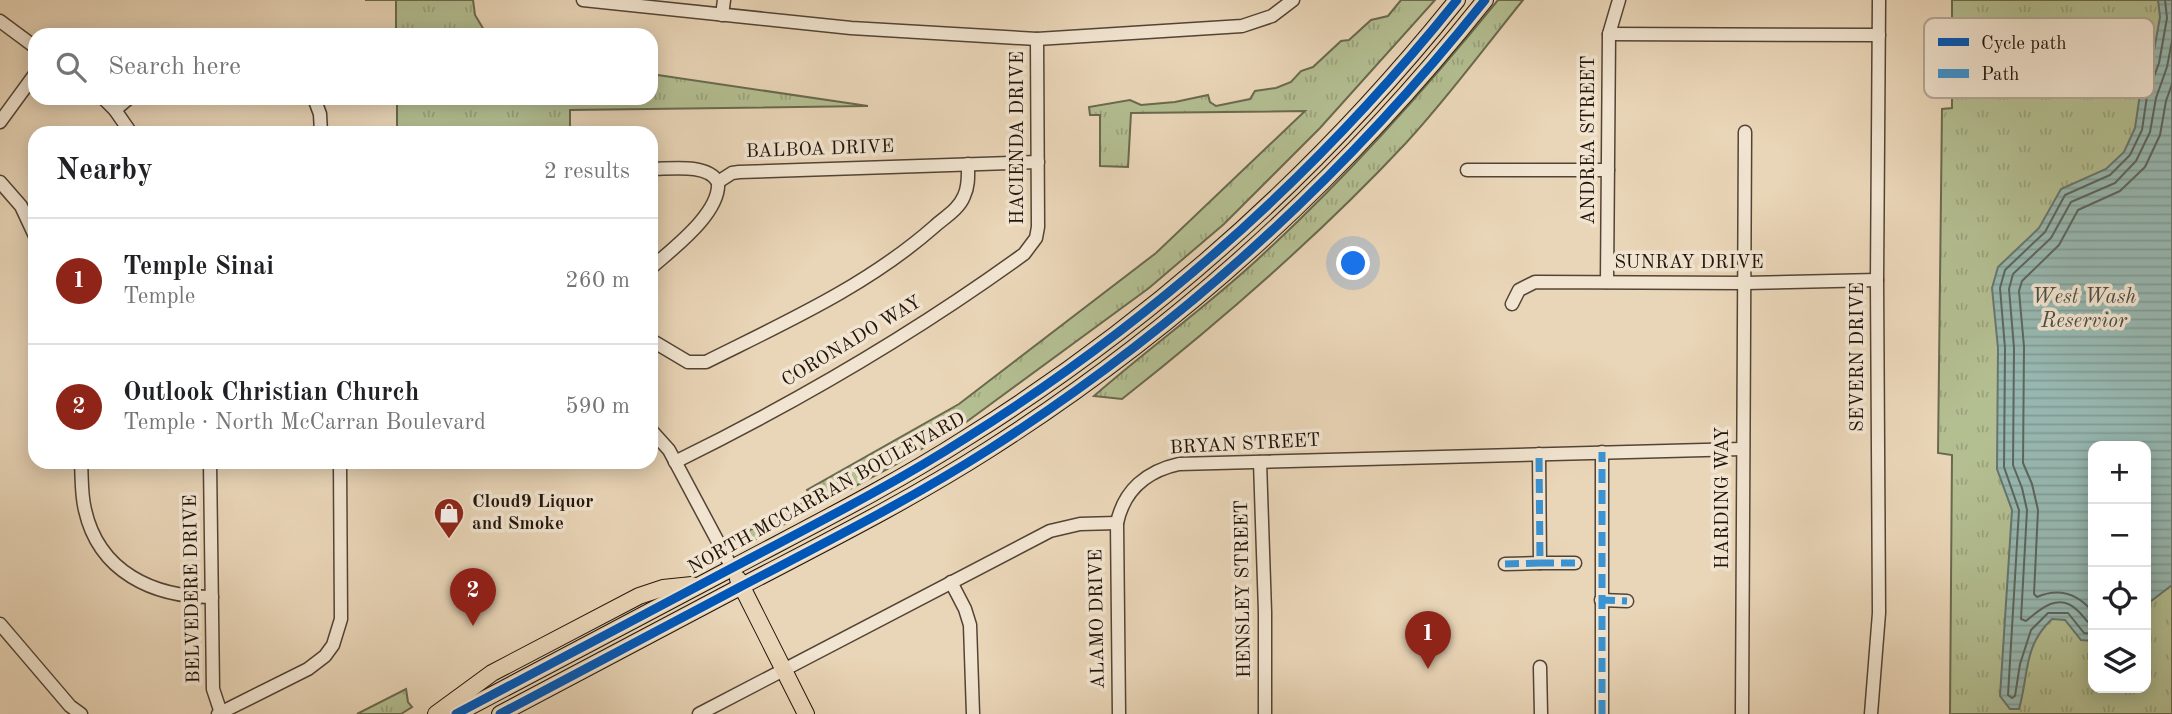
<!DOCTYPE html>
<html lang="en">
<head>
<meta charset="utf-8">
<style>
	body { margin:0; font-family:"Old Standard TT",serif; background:#f6f6f6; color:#202124 }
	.controls { position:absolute; right:21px; bottom:21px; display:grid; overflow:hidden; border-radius:14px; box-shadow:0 4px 18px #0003 }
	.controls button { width:63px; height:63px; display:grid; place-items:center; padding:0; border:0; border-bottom:2px solid #e0e0e0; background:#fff; color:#202124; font:35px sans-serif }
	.you { position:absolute; left:1354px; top:264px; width:24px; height:24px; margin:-18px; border:5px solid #fff; border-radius:50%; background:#1a73e8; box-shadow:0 0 0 10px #1a73e833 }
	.badge { display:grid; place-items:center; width:46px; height:46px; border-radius:50%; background:#8f2418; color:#fff; font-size:23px; font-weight:700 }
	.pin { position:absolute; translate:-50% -58px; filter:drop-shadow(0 2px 4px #0008) }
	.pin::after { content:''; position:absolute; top:37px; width:24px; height:21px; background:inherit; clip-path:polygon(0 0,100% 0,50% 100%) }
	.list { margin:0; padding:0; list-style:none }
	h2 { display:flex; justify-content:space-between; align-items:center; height:91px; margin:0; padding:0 28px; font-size:30px }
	h2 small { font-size:23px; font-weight:400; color:#757577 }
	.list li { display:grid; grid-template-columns:46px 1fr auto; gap:21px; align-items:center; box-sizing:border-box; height:126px; padding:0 28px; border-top:2px solid #e0e0e0 }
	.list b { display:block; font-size:26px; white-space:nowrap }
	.list p { margin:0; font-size:23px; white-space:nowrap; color:#757577 }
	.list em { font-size:23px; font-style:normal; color:#757577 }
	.icon { flex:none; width:38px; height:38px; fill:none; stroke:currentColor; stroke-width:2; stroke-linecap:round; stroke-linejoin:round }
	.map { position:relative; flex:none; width:2172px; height:714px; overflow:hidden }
	.search { position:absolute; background:#fff; box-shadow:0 4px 18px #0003; left:28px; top:28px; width:630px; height:77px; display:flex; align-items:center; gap:18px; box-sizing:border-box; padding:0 24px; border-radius:21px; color:#757577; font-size:26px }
	.panel { position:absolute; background:#fff; box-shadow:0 4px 18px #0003; left:28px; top:126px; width:630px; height:343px; border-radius:21px }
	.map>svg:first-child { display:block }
</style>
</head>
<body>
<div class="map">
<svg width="2172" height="714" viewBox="0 0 2172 714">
	<defs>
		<pattern id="grass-tufts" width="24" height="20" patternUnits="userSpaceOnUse" patternTransform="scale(1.75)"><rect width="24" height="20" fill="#b3be91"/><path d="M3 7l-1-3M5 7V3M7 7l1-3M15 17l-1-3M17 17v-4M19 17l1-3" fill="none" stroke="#9aa27c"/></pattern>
		<pattern id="water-rules" width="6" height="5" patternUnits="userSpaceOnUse" patternTransform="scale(1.75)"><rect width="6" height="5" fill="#97b8b1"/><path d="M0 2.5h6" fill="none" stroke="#829d97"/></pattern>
	</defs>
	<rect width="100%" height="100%" fill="#e9d5b7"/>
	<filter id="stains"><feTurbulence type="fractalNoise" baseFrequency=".00286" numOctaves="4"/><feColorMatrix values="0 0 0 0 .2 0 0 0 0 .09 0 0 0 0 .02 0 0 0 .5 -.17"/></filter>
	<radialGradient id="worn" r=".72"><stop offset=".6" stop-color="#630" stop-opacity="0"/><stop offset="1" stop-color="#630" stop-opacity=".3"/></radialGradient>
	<g fill="url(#grass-tufts)" stroke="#6a694e" stroke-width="2" fill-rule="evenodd">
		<polygon points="365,0 473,0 475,15 487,35 396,35 396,0"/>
		<polygon points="1401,0 1435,0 1320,128 1224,224 1149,288 965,423 895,465 749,543 736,537 811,499 807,490 959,404 1156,253 1305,111 1131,113 1128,167 1100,166 1100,115 1090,115 1089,107 1130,100 1141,105 1175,102 1208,95 1210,102 1216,106 1250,99 1255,91 1276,88 1291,82 1301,71 1313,67 1341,41 1349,40 1371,20 1388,16"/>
		<path d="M1498,0H1523C1484,48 1447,99 1405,144C1318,237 1222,320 1122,399L1094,396C1148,349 1206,307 1258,259C1345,179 1424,91 1498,0Z"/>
		<path d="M1952,0H2172V714H1950L1952,455L1938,453L1942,109L1952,108ZM2093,446H2146V688H2093Z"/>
		<polygon points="651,74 868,106 570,110 570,133 397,133 397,98 651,98"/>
		<polygon points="406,689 408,702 412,707 401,714 357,714"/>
	</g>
	<path fill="url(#water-rules)" stroke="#68766e" stroke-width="2" d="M2158,0H2172V585L2146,605V446H2093V641L2081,640L2065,620L2052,619C2023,646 2029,674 2019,709H2010L2000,696L2012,510L1997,469L1998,348L1992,288L1998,267L2039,228L2061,189L2106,169L2124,152L2135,128L2140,94L2152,62L2160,17Z"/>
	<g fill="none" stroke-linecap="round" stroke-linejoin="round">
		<g stroke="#5c665e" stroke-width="2">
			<path d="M2093,612C2078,594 2060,587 2037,597L2034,594L2038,510L2032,484L2023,463L2024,347L2019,291L2022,281L2059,245L2078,210L2120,191L2145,167L2160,135L2166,101L2172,84"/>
			<path d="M2093,626C2086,622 2083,615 2077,610C2059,592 2040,609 2026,621L2021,619L2027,510L2022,488L2013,465L2014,348L2009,289L2013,274L2051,238L2071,202L2115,183L2136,161L2150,132L2156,98L2167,67L2172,41"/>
			<polyline points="2093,634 2084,633 2068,613 2048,613 2031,630 2020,664 2015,696 2012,698 2008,695 2019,510 2004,467 2005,348 2000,288 2005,270 2045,232 2065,195 2110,175 2130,155 2142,130 2147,96 2159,63 2167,18 2165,0"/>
		</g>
		<g stroke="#534435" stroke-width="15">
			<g id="minor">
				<polyline points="583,0 851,28 1037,39 1242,26 1272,16 1293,0"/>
				<polyline points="722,15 724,0"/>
				<polyline points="0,21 35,47"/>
				<polyline points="1609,34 1879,35"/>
				<polyline points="103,98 115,110 131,133"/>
				<polyline points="314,98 320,114 321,133"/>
				<polyline points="115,110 129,98"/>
				<polyline points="0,122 35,74"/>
				<path d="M651,169C671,169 707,163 718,182"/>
				<polyline points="1467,170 1608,170"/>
				<polyline points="0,182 21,206 35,236"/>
				<polyline points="718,182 732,173 739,172 1038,162"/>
				<path d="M651,268C672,249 721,213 718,182"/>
				<polyline points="1607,282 1609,34 1619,0"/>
				<polyline points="1512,304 1519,290 1535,282 1745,283 1877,280"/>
				<path d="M651,340L688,362H706C786,322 867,286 935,226C945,217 959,209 964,196C969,186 968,175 968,164"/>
				<polyline points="651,430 669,450 732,568"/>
				<path d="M81,462C82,478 81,494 85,510C99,572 153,597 212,597"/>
				<polyline points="210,462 213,689 221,713"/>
				<path d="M675,462C797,402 915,333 1024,254L1036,238L1038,227L1037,39"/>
				<polyline points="1260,462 1265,612 1265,714"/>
				<polyline points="1540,563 1575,563"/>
				<polyline points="1505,564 1540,563 1539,454"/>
				<polyline points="951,582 965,609 970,625 973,714"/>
				<polyline points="1601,600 1627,601"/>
				<polyline points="0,624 70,706 81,714"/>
				<polyline points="1540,667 1541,714"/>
				<polyline points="218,714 308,669 325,656 333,645 341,619 340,462"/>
				<polyline points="699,714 1050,531 1080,524 1117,523"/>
				<path d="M1119,714L1117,523C1124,490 1147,471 1179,464L1742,449"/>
				<polyline points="1602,714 1602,452"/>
				<polyline points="1742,714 1745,132"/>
				<polyline points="1871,714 1879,613 1877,280 1879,0"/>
			</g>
		</g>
		<g stroke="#21140a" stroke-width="18">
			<g id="major">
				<polyline points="738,579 806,714"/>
				<polyline points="436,714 492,673 639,596 663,588 692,585"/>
				<path d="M456,714C548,665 640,616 732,568C811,526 891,486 966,438C1153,321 1319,172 1457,0"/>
				<path d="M500,714C580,672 660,629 740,587C824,543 908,501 988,450C1178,329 1345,176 1485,0"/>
			</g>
		</g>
		<use href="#minor" stroke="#f1e4d0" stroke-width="12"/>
		<use href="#major" stroke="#e9d5b7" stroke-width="16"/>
		<g stroke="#3a93d2" stroke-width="7" stroke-dasharray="14 7" stroke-linecap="butt">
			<polyline points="1540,563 1575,563"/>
			<polyline points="1505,564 1540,563 1539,454"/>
			<polyline points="1601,600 1627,601"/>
			<polyline points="1602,714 1602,452"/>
		</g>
		<g stroke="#f1e4d0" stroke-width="13">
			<g id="cycleway">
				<path d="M456,714C548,665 640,616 732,568C811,526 891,486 966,438C1153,321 1319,172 1457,0"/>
				<path d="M500,714C580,672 660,629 740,587C824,543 908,501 988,450C1178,329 1345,176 1485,0"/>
			</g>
		</g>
		<use href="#cycleway" stroke="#0057b8" stroke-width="9"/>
	</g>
	<defs>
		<g id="shop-pin" transform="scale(1.575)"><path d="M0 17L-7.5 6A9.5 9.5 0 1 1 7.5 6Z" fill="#8f2418" stroke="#f1e4d0"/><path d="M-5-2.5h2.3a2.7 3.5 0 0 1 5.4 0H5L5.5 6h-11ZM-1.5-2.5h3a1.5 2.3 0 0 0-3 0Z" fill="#fff"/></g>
	</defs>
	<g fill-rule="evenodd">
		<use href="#shop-pin" x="449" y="513"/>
	</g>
	<g text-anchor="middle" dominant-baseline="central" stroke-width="7" stroke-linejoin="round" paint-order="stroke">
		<g font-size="19" fill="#21140a" stroke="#f1e4d0">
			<text transform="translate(1018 138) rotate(-90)">HACIENDA DRIVE</text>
			<text transform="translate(1589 140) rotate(-90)">ANDREA STREET</text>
			<text transform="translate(820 150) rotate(-2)">BALBOA DRIVE</text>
			<text x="1689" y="263">SUNRAY DRIVE</text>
			<text transform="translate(852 342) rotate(-31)">CORONADO WAY</text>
			<text transform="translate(1858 357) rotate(-90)">SEVERN DRIVE</text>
			<text transform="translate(1245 445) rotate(-3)">BRYAN STREET</text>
			<text transform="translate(827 494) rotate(-29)">NORTH MCCARRAN BOULEVARD</text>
			<text transform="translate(1723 498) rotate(-90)">HARDING WAY</text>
			<text transform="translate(193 589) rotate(-91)">BELVEDERE DRIVE</text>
			<text transform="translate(1244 589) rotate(-91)">HENSLEY STREET</text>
			<text transform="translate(1098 619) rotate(-91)">ALAMO DRIVE</text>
		</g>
		<g font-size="19" font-weight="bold" fill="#21140a" stroke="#f1e4d0" text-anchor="start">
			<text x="472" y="502">Cloud9 Liquor<tspan x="472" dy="22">and Smoke</tspan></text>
		</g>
		<g font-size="21" font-style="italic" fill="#4a4d44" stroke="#f1e4d0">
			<text x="2084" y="297">West Wash<tspan x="2084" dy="24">Reservior</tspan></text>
		</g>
	</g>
	<rect x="1924" y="18" width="230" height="80" rx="10" fill="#f1e4d0" stroke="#b3a695" stroke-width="2"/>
	<rect x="1938" y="38" width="31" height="8" fill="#0057b8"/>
	<rect x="1938" y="69" width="31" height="9" fill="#3a93d2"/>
	<g font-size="19" fill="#21140a">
		<text x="1981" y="49">Cycle path</text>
		<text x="1981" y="80">Path</text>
	</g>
	<rect width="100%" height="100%" filter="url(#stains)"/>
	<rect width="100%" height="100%" fill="url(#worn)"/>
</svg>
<div class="controls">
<button>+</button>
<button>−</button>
<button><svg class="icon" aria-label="locate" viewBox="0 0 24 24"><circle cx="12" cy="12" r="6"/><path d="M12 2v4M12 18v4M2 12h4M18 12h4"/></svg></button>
<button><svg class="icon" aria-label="layers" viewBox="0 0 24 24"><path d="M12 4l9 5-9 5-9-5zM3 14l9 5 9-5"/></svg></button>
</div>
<div class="you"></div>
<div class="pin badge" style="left:1428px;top:669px">1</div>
<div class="pin badge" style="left:473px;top:626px">2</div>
<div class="search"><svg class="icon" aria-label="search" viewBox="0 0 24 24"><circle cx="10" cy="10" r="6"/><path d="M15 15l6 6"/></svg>Search here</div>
<section class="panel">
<h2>Nearby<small>2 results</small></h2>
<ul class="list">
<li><span class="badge">1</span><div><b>Temple Sinai</b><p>Temple</p></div><em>260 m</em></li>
<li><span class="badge">2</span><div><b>Outlook Christian Church</b><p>Temple · North McCarran Boulevard</p></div><em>590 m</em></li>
</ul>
</section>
</div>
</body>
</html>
